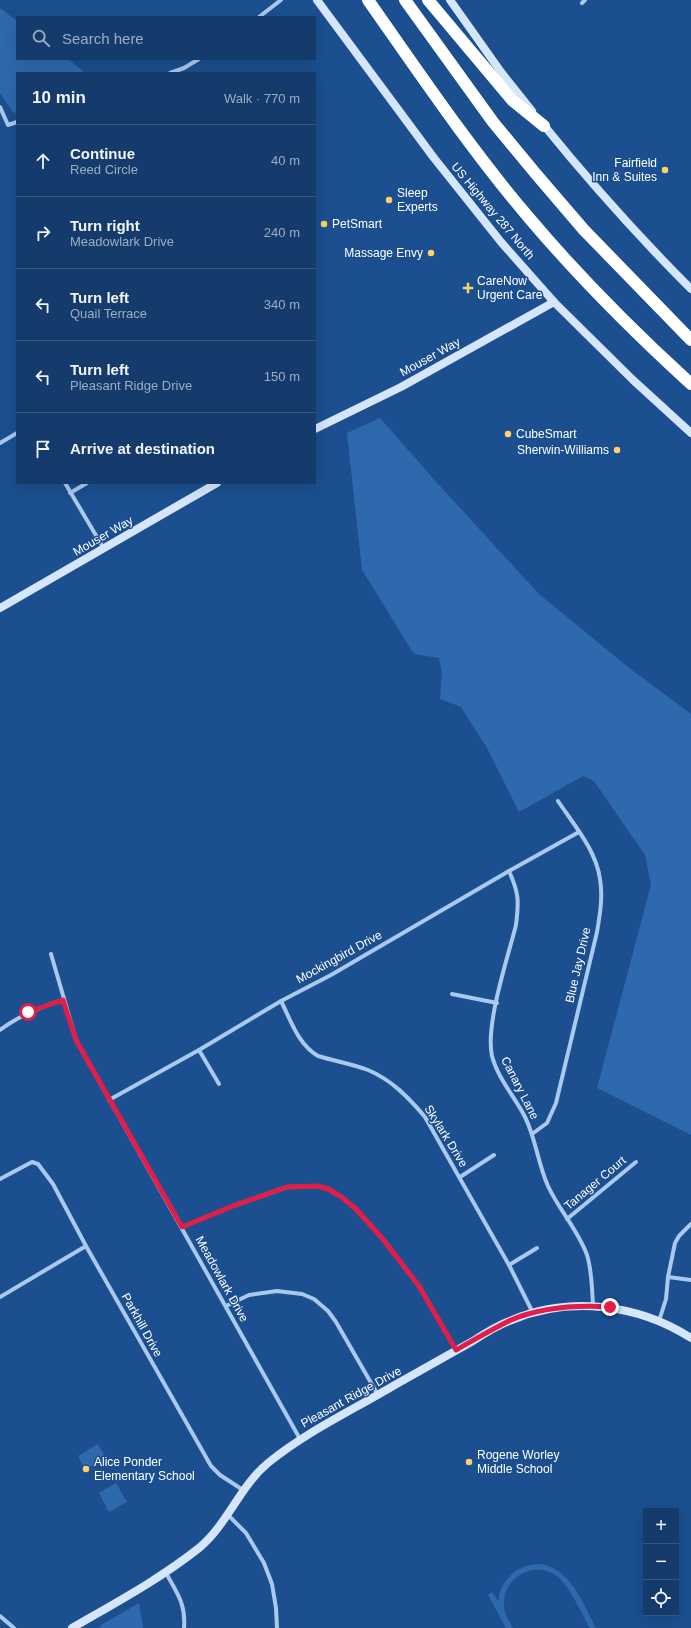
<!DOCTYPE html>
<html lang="en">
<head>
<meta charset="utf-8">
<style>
	body { margin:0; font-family:Helvetica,sans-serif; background:#1d4271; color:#f1f3f6 }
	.controls { position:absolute; right:12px; bottom:12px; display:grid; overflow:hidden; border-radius:0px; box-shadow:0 4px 16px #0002 }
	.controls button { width:36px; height:36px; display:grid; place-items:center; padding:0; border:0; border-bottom:1px solid #33557e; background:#143b6b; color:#f1f3f6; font:20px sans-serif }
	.stop { position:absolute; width:12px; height:12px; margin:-9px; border:3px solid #e11d48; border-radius:50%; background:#fff }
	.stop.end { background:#e11d48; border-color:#fff; box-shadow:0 1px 4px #0008 }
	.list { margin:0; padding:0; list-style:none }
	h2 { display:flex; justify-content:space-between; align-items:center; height:52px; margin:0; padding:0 16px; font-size:17px }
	h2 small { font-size:13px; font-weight:400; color:#9dadc1 }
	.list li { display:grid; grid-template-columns:26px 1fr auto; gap:12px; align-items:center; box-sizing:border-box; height:72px; padding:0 16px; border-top:1px solid #33557e }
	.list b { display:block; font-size:15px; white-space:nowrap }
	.list p { margin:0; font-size:13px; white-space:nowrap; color:#9dadc1 }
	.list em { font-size:13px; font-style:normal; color:#9dadc1 }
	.icon { flex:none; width:22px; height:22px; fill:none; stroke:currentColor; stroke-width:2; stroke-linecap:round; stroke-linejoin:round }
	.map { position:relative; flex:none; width:691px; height:1628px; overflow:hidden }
	.search { position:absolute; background:#143b6b; box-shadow:0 4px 16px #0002; left:16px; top:16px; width:300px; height:44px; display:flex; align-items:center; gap:10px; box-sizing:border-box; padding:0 14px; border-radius:0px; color:#9dadc1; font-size:15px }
	.panel { position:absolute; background:#143b6b; box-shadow:0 4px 16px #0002; left:16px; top:72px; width:300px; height:412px; border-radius:0px }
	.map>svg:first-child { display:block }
</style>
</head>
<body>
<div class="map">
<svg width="691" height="1628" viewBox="0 0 691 1628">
	<rect width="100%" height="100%" fill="#1b4f8f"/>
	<g fill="#2e69ad">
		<polygon points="0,8 17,21 17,59 68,59 85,73 17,73 17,114 12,111 0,93"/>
		<polygon points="380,418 439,485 539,594 628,667 691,714 691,1135 597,1088 651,885 645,855 594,781 583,776 519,812 487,748 461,707 440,699 442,672 439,658 414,654 362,570 347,433"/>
		<polygon points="98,1444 106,1458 85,1470 78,1456"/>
		<polygon points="116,1483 127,1502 109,1512 99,1493"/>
		<path d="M541,1564C572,1570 583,1604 596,1628H590C582,1614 569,1585 557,1576C535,1560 502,1577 504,1606C504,1614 509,1621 513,1628H506L488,1595L492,1592L498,1601C501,1578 518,1564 541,1564Z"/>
		<polygon points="139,1603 143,1628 100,1628 101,1625"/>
	</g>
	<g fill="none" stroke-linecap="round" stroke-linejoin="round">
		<g stroke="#a9c9ee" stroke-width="4">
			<polyline points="582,3 585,0"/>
			<polyline points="259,17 281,0"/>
			<polyline points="170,73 184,68 199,59"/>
			<polyline points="0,107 8,125 17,122"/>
			<polyline points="0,443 17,433"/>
			<polyline points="65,483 104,549"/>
			<polyline points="70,493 87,483"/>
			<path d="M509,871C519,893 519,901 516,925C508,957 485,1025 492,1056C498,1079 515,1097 525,1117C536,1139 538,1164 548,1186C559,1210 578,1230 587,1255C592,1271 592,1289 593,1306"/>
			<polyline points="51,954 76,1040 300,1439"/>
			<polyline points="452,994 497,1003"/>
			<path d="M281,1001C291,1021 298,1044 318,1056C334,1061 353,1064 368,1070C392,1080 409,1098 425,1117L509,1265L533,1313"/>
			<path d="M0,1030C20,1015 40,1007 63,1000"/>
			<polyline points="199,1050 219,1084"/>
			<polyline points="109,1100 199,1050 281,1001 331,975 509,871 579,832"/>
			<path d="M532,1134L547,1123L556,1103L597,932C600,914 603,897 600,879C596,850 574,825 558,801"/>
			<polyline points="460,1177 494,1155"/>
			<polyline points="0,1179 32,1162 38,1164 53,1184 86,1246 211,1466 220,1475 243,1490"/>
			<polyline points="567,1219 636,1162"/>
			<polyline points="182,1227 233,1206 287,1187 317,1186 328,1189 340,1196 355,1208 382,1238 419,1286 456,1350"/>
			<polyline points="509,1265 537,1248"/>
			<polyline points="668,1277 691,1280"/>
			<polyline points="0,1297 86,1246"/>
			<polyline points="226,1306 249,1295 277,1291 302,1294 314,1299 328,1311 336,1322 378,1395"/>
			<polyline points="659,1321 666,1299 668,1277 675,1243 679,1236 691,1224"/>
			<polyline points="228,1515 246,1533 264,1563 272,1584 276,1608 277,1628"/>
			<path d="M166,1573C177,1593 186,1604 184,1628"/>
			<polyline points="0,1616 14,1628"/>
		</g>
		<g stroke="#d6e6fa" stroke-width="8">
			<polyline points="317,0 434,158 501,242 554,302 633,380 691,433"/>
			<polyline points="450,0 501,72 532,111"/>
			<path d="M542,123C589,181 638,236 691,289"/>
			<polyline points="315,429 401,387 554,302"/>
			<polyline points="0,608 217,483"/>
			<path d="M72,1628C115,1603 160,1579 199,1548C227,1525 240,1486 268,1463C306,1432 351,1411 393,1386C420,1371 446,1356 473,1341C485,1333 498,1325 512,1320C570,1296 638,1304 691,1338"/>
		</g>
		<g stroke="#fff" stroke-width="12">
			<path d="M368,0C420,74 471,150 530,219C580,278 634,332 691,384"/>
			<polyline points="405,0 493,122 536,174 584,230 691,340"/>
			<polyline points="428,0 512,100 544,126"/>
		</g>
	</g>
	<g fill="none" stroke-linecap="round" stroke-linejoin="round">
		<path stroke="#e11d48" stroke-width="5" d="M28,1012L63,1000L76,1040L182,1227L233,1206L287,1187L318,1186L328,1189L340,1196L355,1208L382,1238L419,1286L456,1350C474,1340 492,1329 511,1320C542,1307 577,1305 610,1307"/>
	</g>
	<g fill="#ffd166" stroke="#1b4f8f" stroke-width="1.5">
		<circle cx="665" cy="170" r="4"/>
		<circle cx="389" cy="200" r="4"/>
		<circle cx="324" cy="224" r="4"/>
		<circle cx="431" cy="253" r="4"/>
		<path d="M466 282h4v4h4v4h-4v4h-4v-4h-4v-4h4z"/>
		<circle cx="508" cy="434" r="4"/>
		<circle cx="617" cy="450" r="4"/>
		<circle cx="469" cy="1462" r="4"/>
		<circle cx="86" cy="1469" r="4"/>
	</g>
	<g text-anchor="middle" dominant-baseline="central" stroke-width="3" stroke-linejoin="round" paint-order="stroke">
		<g font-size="12" fill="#fff" stroke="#1b4f8f" text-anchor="start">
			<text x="657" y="163" text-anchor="end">Fairfield<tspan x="657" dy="14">Inn &amp; Suites</tspan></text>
			<text x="397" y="193">Sleep<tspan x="397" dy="14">Experts</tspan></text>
			<text x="332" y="224">PetSmart</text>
			<text x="423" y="253" text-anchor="end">Massage Envy</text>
			<text x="477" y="281">CareNow<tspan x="477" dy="14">Urgent Care</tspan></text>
			<text x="516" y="434">CubeSmart</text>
			<text x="609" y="450" text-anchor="end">Sherwin-Williams</text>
			<text x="477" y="1455">Rogene Worley<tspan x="477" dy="14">Middle School</tspan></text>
			<text x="94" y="1462">Alice Ponder<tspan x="94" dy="14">Elementary School</tspan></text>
		</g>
		<g font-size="12" fill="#fff" stroke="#1b4f8f">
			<text transform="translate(493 211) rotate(50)">US Highway 287 North</text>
			<text transform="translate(430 357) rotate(-29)">Mouser Way</text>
			<text transform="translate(103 536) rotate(-30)">Mouser Way</text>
			<text transform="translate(339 957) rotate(-29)">Mockingbird Drive</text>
			<text transform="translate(578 965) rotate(-77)">Blue Jay Drive</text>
			<text transform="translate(520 1088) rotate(63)">Canary Lane</text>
			<text transform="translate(446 1136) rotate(58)">Skylark Drive</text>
			<text transform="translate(595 1183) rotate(-40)">Tanager Court</text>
			<text transform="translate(222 1279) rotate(61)">Meadowlark Drive</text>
			<text transform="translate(142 1325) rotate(61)">Parkhill Drive</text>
			<text transform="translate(351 1397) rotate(-29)">Pleasant Ridge Drive</text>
		</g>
	</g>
</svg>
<div class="controls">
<button>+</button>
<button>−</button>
<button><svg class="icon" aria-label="locate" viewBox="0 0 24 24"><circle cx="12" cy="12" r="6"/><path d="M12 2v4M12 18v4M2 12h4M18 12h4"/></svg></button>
</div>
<div class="stop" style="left:28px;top:1012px"></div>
<div class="stop end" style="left:610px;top:1307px"></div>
<div class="search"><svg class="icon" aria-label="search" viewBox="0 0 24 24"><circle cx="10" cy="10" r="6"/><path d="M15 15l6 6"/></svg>Search here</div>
<section class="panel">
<h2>10 min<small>Walk · 770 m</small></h2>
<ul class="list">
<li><svg class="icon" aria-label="ahead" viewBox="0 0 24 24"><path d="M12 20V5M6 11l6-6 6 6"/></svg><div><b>Continue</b><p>Reed Circle</p></div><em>40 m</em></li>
<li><svg class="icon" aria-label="right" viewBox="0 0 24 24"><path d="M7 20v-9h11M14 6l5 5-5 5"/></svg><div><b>Turn right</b><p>Meadowlark Drive</p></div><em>240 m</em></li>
<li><svg class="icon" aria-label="left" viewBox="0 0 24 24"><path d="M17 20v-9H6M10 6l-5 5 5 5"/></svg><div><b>Turn left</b><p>Quail Terrace</p></div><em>340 m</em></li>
<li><svg class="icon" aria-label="left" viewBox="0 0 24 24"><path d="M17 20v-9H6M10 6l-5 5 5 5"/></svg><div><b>Turn left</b><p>Pleasant Ridge Drive</p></div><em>150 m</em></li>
<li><svg class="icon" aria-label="arrive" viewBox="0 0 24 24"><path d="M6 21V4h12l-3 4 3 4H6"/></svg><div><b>Arrive at destination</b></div></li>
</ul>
</section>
</div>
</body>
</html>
